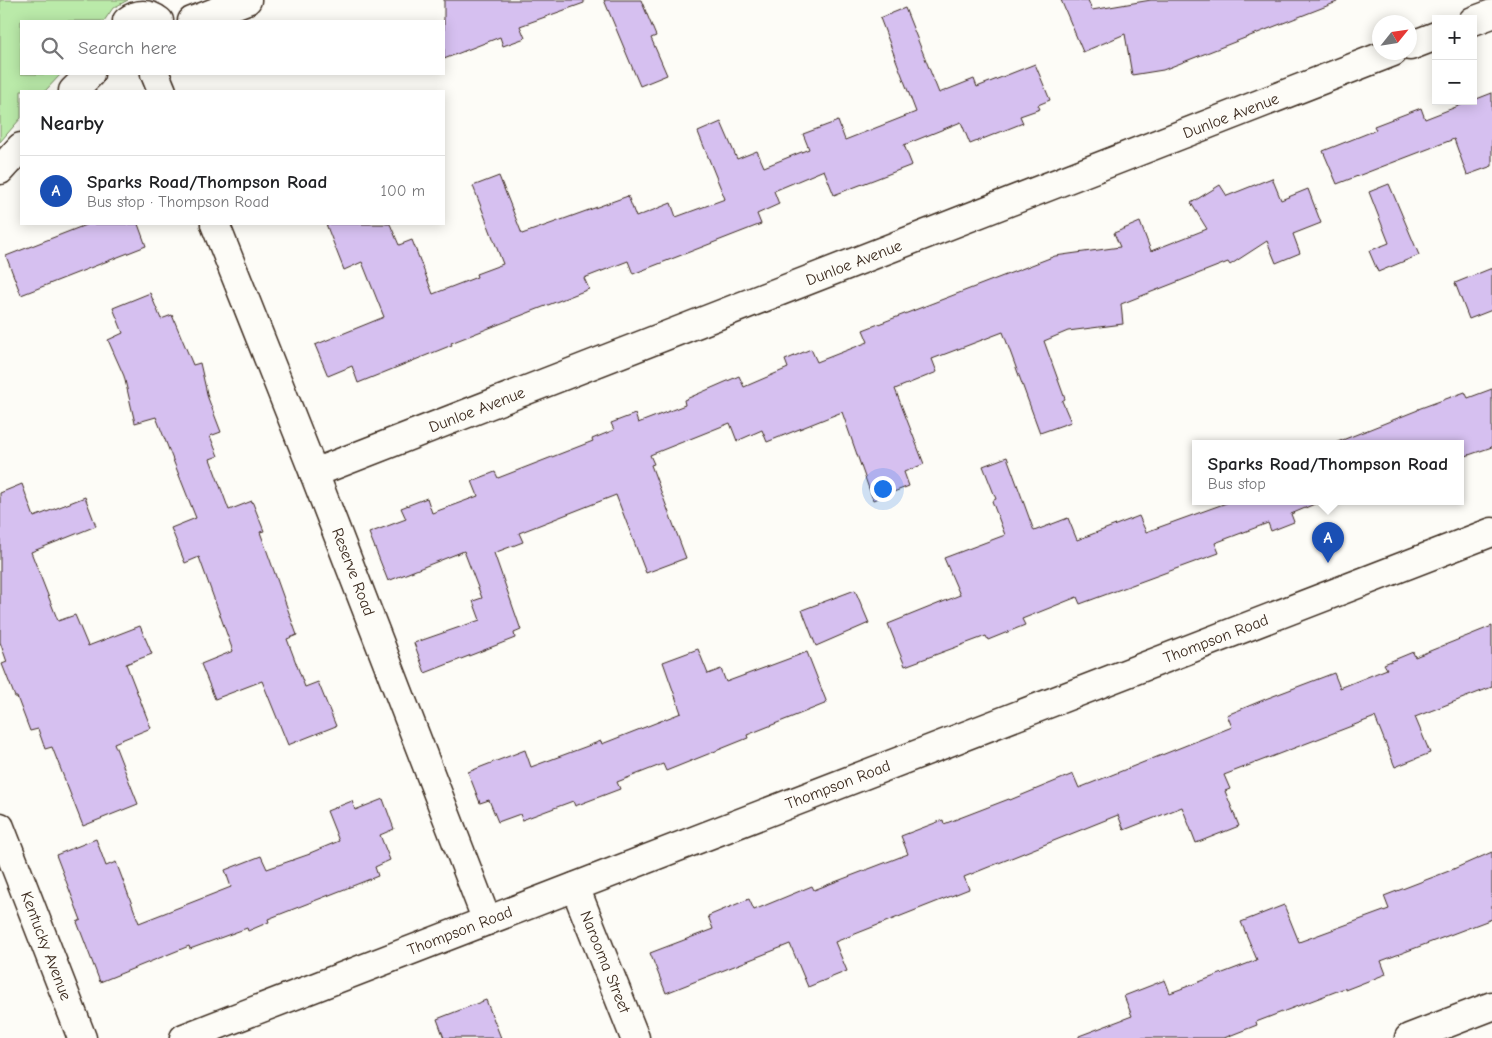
<!DOCTYPE html>
<html lang="en">
<head>
<meta charset="utf-8">
<style>
	body { margin:0; font-family:"Comic Neue",sans-serif; background:#f6f6f6; color:#202124 }
	.controls { position:absolute; right:15px; top:15px; display:grid; overflow:hidden; border-radius:0px; box-shadow:0 2px 12px #0003 }
	.controls button { width:45px; height:45px; display:grid; place-items:center; padding:0; border:0; border-bottom:1px solid #e0e0e0; background:#fff; color:#202124; font:25px sans-serif }
	.compass { position:absolute; left:1372px; top:15px; width:45px; height:45px; border-radius:50%; background:#fff; box-shadow:0 2px 12px #0003; rotate:60deg }
	.you { position:absolute; left:882px; top:488px; width:18px; height:18px; margin:-12px; border:4px solid #fff; border-radius:50%; background:#1a73e8; box-shadow:0 0 0 8px #1a73e833 }
	.badge { display:grid; place-items:center; width:32px; height:32px; border-radius:50%; background:#1a73e8; color:#fff; font-size:16px; font-weight:700 }
	.pin { position:absolute; translate:-50% -41px; filter:drop-shadow(0 1px 2px #0008) }
	.pin::after { content:''; position:absolute; top:26px; width:18px; height:15px; background:inherit; clip-path:polygon(0 0,100% 0,50% 100%) }
	.popup { position:absolute; left:1192px; top:440px; width:272px; height:65px; box-sizing:border-box; display:grid; place-content:center; border-radius:0px; background:#fff; filter:drop-shadow(0 1px 4px #0005); font-size:16px; white-space:nowrap; color:#757577 }
	.popup b { font-size:19px; color:#202124 }
	.popup::after { content:''; position:absolute; left:50%; top:100%; margin-left:-10px; border:10px solid transparent; border-top-color:#fff }
	.list { margin:0; padding:0; list-style:none }
	h2 { display:flex; justify-content:space-between; align-items:center; height:65px; margin:0; padding:0 20px; font-size:21px }
	h2 small { font-size:16px; font-weight:400; color:#757577 }
	.list li { display:grid; grid-template-columns:32px 1fr auto; gap:15px; align-items:center; box-sizing:border-box; height:70px; padding:0 20px; border-top:1px solid #e0e0e0 }
	.list b { display:block; font-size:19px; white-space:nowrap }
	.list p { margin:0; font-size:16px; white-space:nowrap; color:#757577 }
	.list em { font-size:16px; font-style:normal; color:#757577 }
	.icon { flex:none; width:28px; height:28px; fill:none; stroke:currentColor; stroke-width:2; stroke-linecap:round; stroke-linejoin:round }
	.map { position:relative; flex:none; width:1492px; height:1038px; overflow:hidden }
	.search { position:absolute; background:#fff; box-shadow:0 2px 12px #0003; left:20px; top:20px; width:425px; height:55px; display:flex; align-items:center; gap:12px; box-sizing:border-box; padding:0 18px; border-radius:0px; color:#757577; font-size:19px }
	.panel { position:absolute; background:#fff; box-shadow:0 2px 12px #0003; left:20px; top:90px; width:425px; height:135px; border-radius:0px }
	.map>svg:first-child { display:block }
</style>
</head>
<body>
<div class="map">
<svg width="1492" height="1038" viewBox="0 0 1492 1038">
	<rect width="100%" height="100%" fill="#fdfcf7"/>
	<filter id="ink" filterUnits="userSpaceOnUse"><feTurbulence type="fractalNoise" baseFrequency=".02" numOctaves="2"/><feDisplacementMap in="SourceGraphic" scale="10" xChannelSelector="R" yChannelSelector="G"/><feConvolveMatrix kernelMatrix="1 2 1 2 8 2 1 2 1" color-interpolation-filters="sRGB"/></filter>
	<g filter="url(#ink)">
		<polygon fill="#baeaa9" stroke="#7a8a64" points="0,0 128,0 113,8 104,21 21,21 21,74 61,74 45,91 21,91 21,118 0,142"/>
		<g fill="#d6c0f0" stroke="#3b2a1e">
			<polygon points="444,0 584,0 584,3 520,26 525,38 503,46 500,37 444,59"/>
			<polygon points="604,0 641,0 656,36 651,38 667,75 640,86"/>
			<polygon points="1061,0 1088,0 1092,10 1151,0 1337,0 1337,2 1163,70 1132,75 1125,34 1083,52"/>
			<polygon points="905,8 939,93 974,79 977,87 1035,64 1050,100 1038,105 1040,109 1020,116 1023,123 970,144 961,122 904,145 912,165 834,195 824,170 774,191 779,204 757,214 761,224 633,274 628,261 584,278 589,289 451,343 452,345 358,383 352,366 328,376 315,345 384,317 362,262 344,270 326,224 390,224 399,245 412,240 433,294 477,277 476,274 503,264 473,186 499,176 522,234 628,196 636,217 671,203 676,217 725,199 698,132 721,122 737,159 757,151 764,167 809,149 803,134 838,121 845,140 916,112 880,18"/>
			<polygon points="1492,93 1492,166 1467,175 1454,139 1337,184 1323,151 1376,130 1374,126 1421,108 1425,119"/>
			<polygon points="1272,178 1281,200 1308,189 1321,223 1293,234 1300,253 1276,263 1267,241 1230,265 1228,262 1121,304 1123,324 1068,331 1044,341 1065,399 1062,401 1071,422 1040,433 1003,332 932,359 937,372 895,389 924,464 904,472 909,486 873,500 842,412 767,442 762,430 737,441 730,423 650,455 654,464 651,465 686,558 646,573 616,495 519,533 523,542 494,553 521,630 514,633 515,638 425,673 414,643 480,620 473,601 482,598 464,551 388,581 369,533 406,519 401,508 427,498 432,513 478,496 472,481 495,472 498,478 593,441 592,439 614,430 611,423 635,414 638,423 685,405 684,400 739,376 744,387 788,368 785,360 811,349 817,362 868,342 863,330 1055,256 1120,247 1114,233 1140,222 1151,251 1207,229 1191,203 1220,185 1227,196"/>
			<polygon points="1389,184 1419,255 1378,272 1369,251 1389,243 1369,192"/>
			<polygon points="88,224 138,224 146,246 21,295 6,256"/>
			<polygon points="1492,268 1492,310 1469,319 1455,283"/>
			<polygon points="150,293 161,319 172,315 193,365 200,363 208,398 221,432 210,436 218,456 210,459 229,510 252,501 264,531 260,532 297,635 287,639 305,687 318,682 336,726 288,745 262,681 215,699 201,664 233,651 199,557 185,563 171,528 196,518 156,417 135,423 124,376 108,340 123,333 113,308"/>
			<polygon points="1492,389 1492,447 1460,458 1460,444 1336,444 1335,443 1418,410 1418,409 1465,392 1468,398"/>
			<polygon points="1007,457 1034,531 1068,518 1077,540 1139,516 1146,532 1229,502 1317,502 1317,503 1291,514 1294,522 1271,531 1268,523 1215,543 1219,553 1080,604 1077,597 1022,619 1025,625 988,640 986,636 905,666 888,624 960,595 944,558 1005,535 992,501 996,499 983,466"/>
			<polygon points="22,484 34,517 85,497 96,526 31,552 58,621 75,615 88,646 140,626 152,654 126,664 151,728 114,743 138,804 83,826 52,747 45,749 38,729 30,731 17,697 15,697 2,664 7,662 0,642 0,493"/>
			<polygon points="855,590 869,623 816,646 802,610"/>
			<polygon points="1492,626 1492,687 1415,717 1430,753 1395,767 1375,717 1224,775 1230,789 1225,791 1239,826 1196,843 1182,807 1124,830 1118,815 964,877 969,889 835,942 847,971 808,987 790,944 666,993 650,953 713,929 708,916 749,899 754,910 812,886 814,890 908,854 901,836 943,820 944,824 1009,799 1010,800 1073,774 1079,788 1232,727 1227,715 1268,698 1334,673 1340,688 1387,669 1384,664 1413,652 1415,657"/>
			<polygon points="698,649 708,674 721,669 726,682 807,652 827,703 747,735 748,738 666,771 663,764 617,782 620,789 575,806 573,801 522,820 520,814 498,822 489,800 480,803 468,772 525,750 531,767 601,741 602,744 681,713 663,662"/>
			<polygon points="383,799 394,829 380,835 390,860 375,867 378,876 268,919 269,922 248,931 247,928 190,949 189,946 100,982 77,922 81,920 56,855 96,839 106,866 116,862 139,923 231,887 225,870 261,856 267,869 310,854 310,853 339,841 327,811 352,801 355,810"/>
			<polygon points="1492,852 1492,919 1381,961 1386,974 1345,990 1345,988 1256,1022 1257,1025 1224,1038 1079,1038 1079,1036 1132,1016 1124,996 1165,980 1170,993 1257,960 1241,922 1284,905 1299,942 1389,909 1384,896 1449,871"/>
			<polygon points="486,1000 501,1038 444,1038 437,1019"/>
		</g>
		<g fill="none" stroke-linecap="round" stroke-linejoin="round">
			<g stroke="#3b2a1e" stroke-width="31">
				<g id="minor">
					<path d="M127,21C137,13 149,13 159,21"/>
					<polyline points="192,21 247,0"/>
					<polyline points="1473,21 1492,14"/>
					<polyline points="1410,46 1436,36"/>
					<polyline points="155,74 162,91"/>
					<polyline points="73,91 90,74"/>
					<polyline points="0,170 21,147"/>
					<polyline points="215,224 314,473 487,921"/>
					<polyline points="314,473 1393,52"/>
					<polyline points="0,827 82,1038"/>
					<polyline points="575,887 635,1038"/>
					<polyline points="1409,1038 1492,1006"/>
				</g>
			</g>
			<g stroke="#3b2a1e" stroke-width="31">
				<polyline id="secondary" points="184,1038 1492,532"/>
			</g>
			<use href="#minor" stroke="#fdfcf7" stroke-width="28"/>
			<use href="#secondary" stroke="#fdfcf7" stroke-width="28"/>
		</g>
	</g>
	<g text-anchor="middle" dominant-baseline="central" stroke-width="4" stroke-linejoin="round" paint-order="stroke">
		<g font-size="16" fill="#3b2a1e" stroke="#fdfcf7">
			<text transform="translate(1231 116) rotate(-21)">Dunloe Avenue</text>
			<text transform="translate(854 263) rotate(-21)">Dunloe Avenue</text>
			<text transform="translate(477 410) rotate(-21)">Dunloe Avenue</text>
			<text transform="translate(353 572) rotate(69)">Reserve Road</text>
			<text transform="translate(1216 639) rotate(-21)">Thompson Road</text>
			<text transform="translate(838 785) rotate(-21)">Thompson Road</text>
			<text transform="translate(460 931) rotate(-21)">Thompson Road</text>
			<text transform="translate(46 946) rotate(69)">Kentucky Avenue</text>
			<text transform="translate(605 962) rotate(68)">Narooma Street</text>
		</g>
	</g>
</svg>
<div class="controls">
<button>+</button>
<button>−</button>
</div>
<svg class="compass" viewBox="-18 -18 36 36"><path d="M0-13l5 13h-10z" fill="#e53935"/><path d="M0 13l5-13h-10z" fill="#757577"/></svg>
<div class="you"></div>
<div class="pin badge" style="left:1328px;top:563px;background:#1a4fb4">A</div>
<div class="popup"><b>Sparks Road/Thompson Road</b>Bus stop</div>
<div class="search"><svg class="icon" aria-label="search" viewBox="0 0 24 24"><circle cx="10" cy="10" r="6"/><path d="M15 15l6 6"/></svg>Search here</div>
<section class="panel">
<h2>Nearby<small></small></h2>
<ul class="list">
<li><span class="badge" style="background:#1a4fb4">A</span><div><b>Sparks Road/Thompson Road</b><p>Bus stop · Thompson Road</p></div><em>100 m</em></li>
</ul>
</section>
</div>
</body>
</html>
